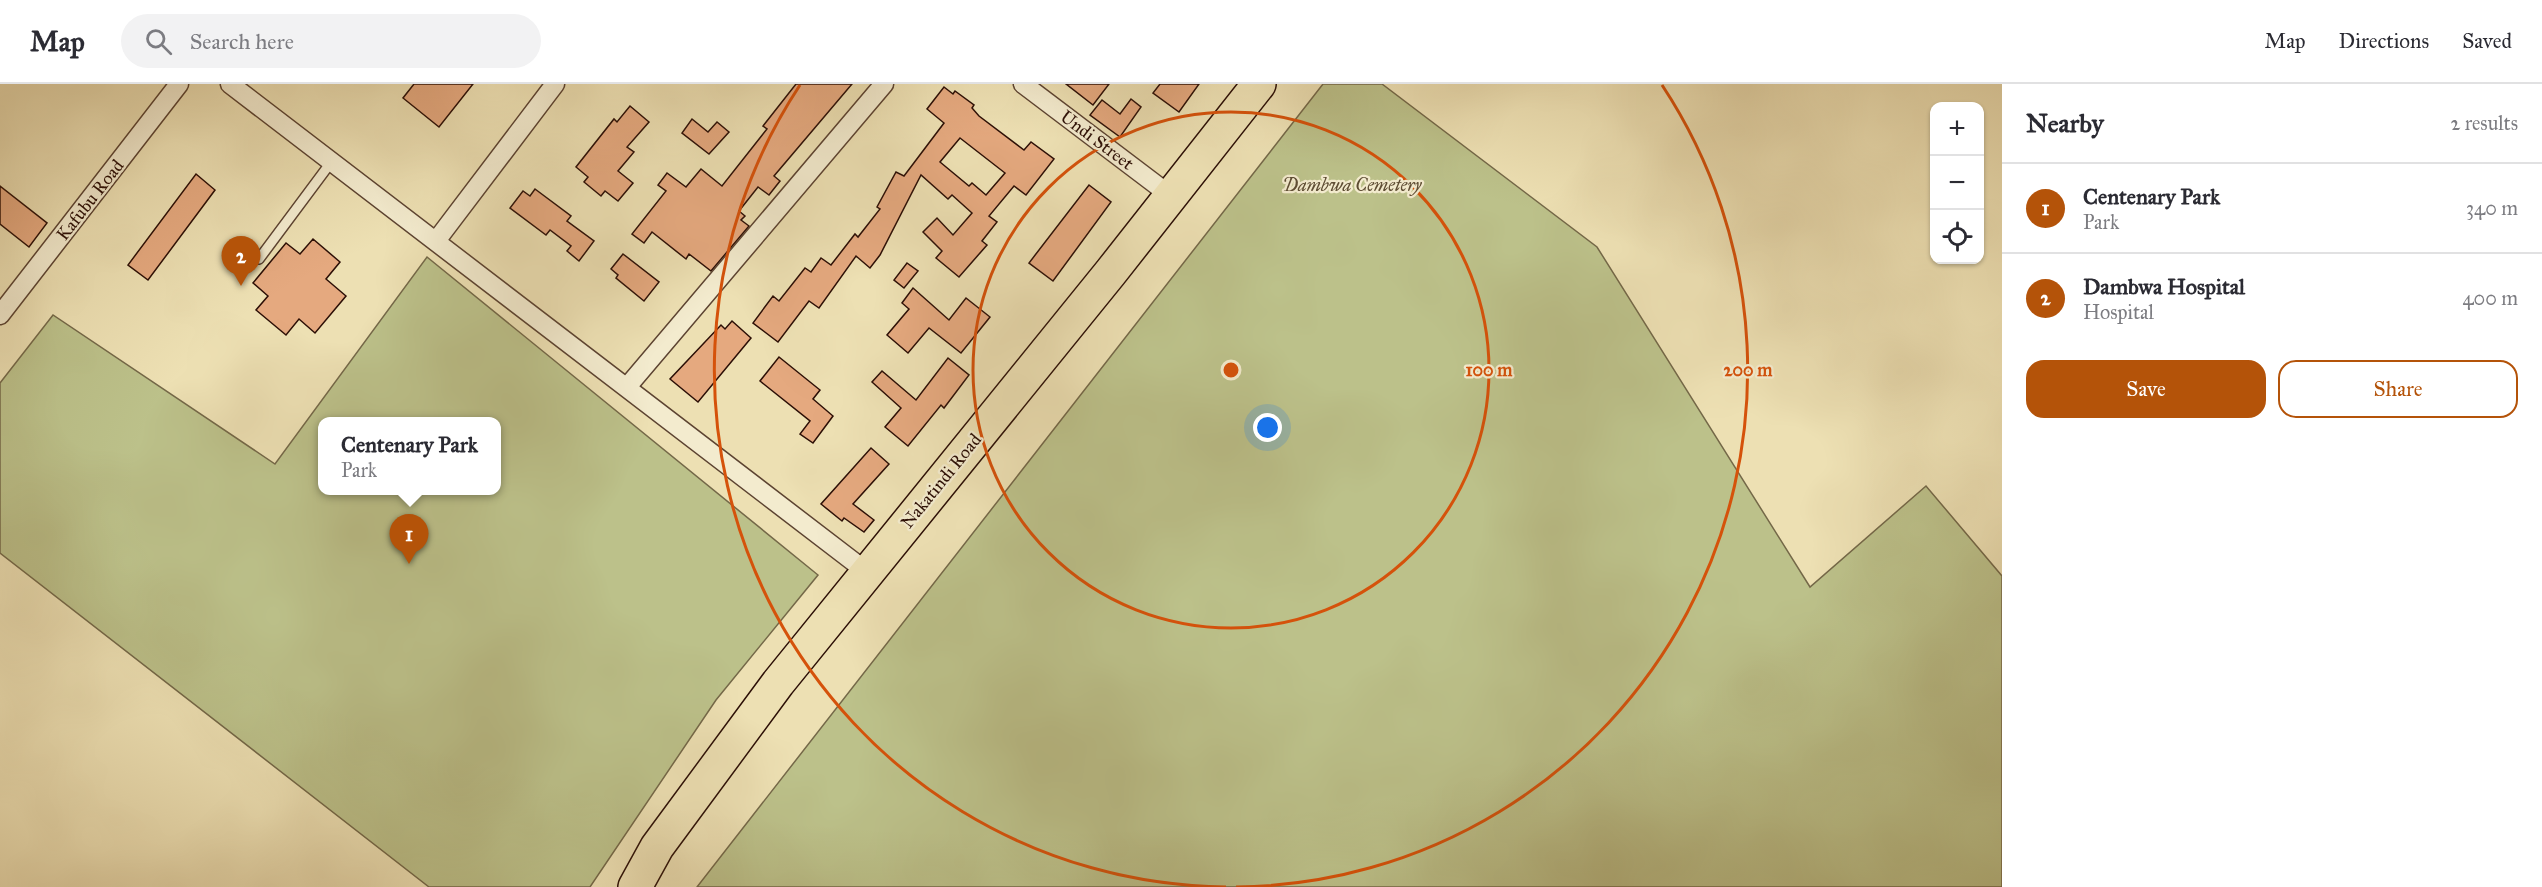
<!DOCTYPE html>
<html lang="en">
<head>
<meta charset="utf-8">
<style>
	body { margin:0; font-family:"IM FELL Great Primer",serif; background:#f2f2f3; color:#2b2b33 }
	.controls { position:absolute; right:18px; top:18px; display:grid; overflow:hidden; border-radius:12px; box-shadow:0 2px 4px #0004 }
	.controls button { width:54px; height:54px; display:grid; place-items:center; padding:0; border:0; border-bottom:2px solid #e1e1e2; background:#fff; color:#2b2b33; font:30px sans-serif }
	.you { position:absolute; left:1268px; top:344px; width:21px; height:21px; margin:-15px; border:4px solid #fff; border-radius:50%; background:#1a73e8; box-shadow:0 0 0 9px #1a73e833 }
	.badge { display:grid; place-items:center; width:39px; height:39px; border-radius:50%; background:#b45309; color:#fff; font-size:20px; font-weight:700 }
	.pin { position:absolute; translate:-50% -50px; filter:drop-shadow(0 2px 3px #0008) }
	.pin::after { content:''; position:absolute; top:32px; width:21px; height:18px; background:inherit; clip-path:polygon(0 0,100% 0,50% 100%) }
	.popup { position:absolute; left:318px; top:333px; width:183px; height:78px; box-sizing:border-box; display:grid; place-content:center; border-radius:12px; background:#fff; filter:drop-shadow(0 2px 4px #0005); font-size:20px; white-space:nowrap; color:#7c7c81 }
	.popup b { font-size:22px; color:#2b2b33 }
	.popup::after { content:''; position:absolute; left:50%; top:100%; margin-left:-12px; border:12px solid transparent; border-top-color:#fff }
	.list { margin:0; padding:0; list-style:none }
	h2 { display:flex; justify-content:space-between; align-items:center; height:78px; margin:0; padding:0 24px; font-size:26px }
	h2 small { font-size:20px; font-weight:400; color:#7c7c81 }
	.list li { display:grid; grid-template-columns:39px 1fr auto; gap:18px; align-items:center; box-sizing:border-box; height:90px; padding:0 24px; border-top:2px solid #e1e1e2 }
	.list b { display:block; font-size:22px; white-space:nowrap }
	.list p { margin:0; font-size:20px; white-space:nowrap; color:#7c7c81 }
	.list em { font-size:20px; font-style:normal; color:#7c7c81 }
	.actions { display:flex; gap:12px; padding:18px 24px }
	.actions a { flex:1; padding:14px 0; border:2px solid #b45309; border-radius:18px; text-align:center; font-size:21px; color:#b45309 }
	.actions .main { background:#b45309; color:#fff }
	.icon { flex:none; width:33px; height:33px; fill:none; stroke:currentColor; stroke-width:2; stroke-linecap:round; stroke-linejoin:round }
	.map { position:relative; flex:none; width:2002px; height:803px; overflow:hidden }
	header { display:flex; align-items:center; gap:36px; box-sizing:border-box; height:84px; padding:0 30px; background:#fff; border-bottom:2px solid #e1e1e2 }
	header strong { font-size:28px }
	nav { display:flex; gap:33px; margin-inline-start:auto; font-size:21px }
	.search { width:420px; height:54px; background:#f2f2f3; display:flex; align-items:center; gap:15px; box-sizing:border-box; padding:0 21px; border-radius:33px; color:#7c7c81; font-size:22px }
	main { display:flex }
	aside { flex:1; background:#fff }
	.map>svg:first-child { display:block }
</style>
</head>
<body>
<header>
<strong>Map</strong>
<div class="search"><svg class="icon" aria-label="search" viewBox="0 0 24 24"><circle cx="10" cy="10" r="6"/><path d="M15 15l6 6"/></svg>Search here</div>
<nav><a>Map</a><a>Directions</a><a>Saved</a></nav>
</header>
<main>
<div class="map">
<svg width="2002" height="803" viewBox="0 0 2002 803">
	<rect width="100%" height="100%" fill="#ede0b3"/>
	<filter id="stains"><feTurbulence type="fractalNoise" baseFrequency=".00333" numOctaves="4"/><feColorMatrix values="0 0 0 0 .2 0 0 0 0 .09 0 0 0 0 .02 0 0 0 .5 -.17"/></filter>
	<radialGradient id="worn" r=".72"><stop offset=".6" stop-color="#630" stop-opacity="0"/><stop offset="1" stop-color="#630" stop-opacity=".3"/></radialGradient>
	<g fill="#bcc18a" stroke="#746848" stroke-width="1.5" fill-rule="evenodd">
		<polygon points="1323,0 1382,0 1597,163 1810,503 1926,402 2002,492 2002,803 697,803"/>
		<path d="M427,173L818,491L716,616L590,803H429L0,469V299L53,231L275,380ZM322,338H496V406H322Z"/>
	</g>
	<g fill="#e5a97f" stroke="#2c0f06" stroke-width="1.5" fill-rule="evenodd">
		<polygon points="414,0 473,0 439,43 403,14"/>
		<polygon points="796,0 852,0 774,92 780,97 769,111 758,103 739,127 745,132 741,136 749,142 711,187 689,170 686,175 652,148 644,159 632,150 666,107 658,101 667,89 686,103 701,85 722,102 767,45 763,42"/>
		<polygon points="1066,0 1109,0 1093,21"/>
		<polygon points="1160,0 1199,0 1179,28 1153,9"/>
		<path d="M944,3L953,10L955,7L974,21L972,24L979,32L1024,66L1031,58L1054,75L1026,111L1014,102L989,132L997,138L982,157L987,161L959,193L936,174L942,167L923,148L937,134L953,151L972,129L952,111L948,115L921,91L880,171L870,184L856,172L819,224L809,217L778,258L753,239L773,212L779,217L805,184L811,188L821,174L831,181L855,150L858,153L880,125L877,123L896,88L904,92L944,39L927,25ZM960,54L1005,89L986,111L972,99L969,102L940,78Z"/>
		<polygon points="1131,15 1141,23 1120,53 1090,31 1102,16 1120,30"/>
		<polygon points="630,22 649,38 627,63 634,68 618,87 633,99 618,117 605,107 601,112 584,98 588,93 576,83 614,35 617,38"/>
		<polygon points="692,35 708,48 717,38 729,48 709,70 682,49"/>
		<polygon points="196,90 215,106 148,196 128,181"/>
		<polygon points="1089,101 1111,118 1053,197 1029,179"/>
		<polygon points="0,102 47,139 29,163 0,140"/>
		<polygon points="535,105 571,132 567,137 594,157 579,177 567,167 571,162 550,146 546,151 510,124 523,107 530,112"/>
		<polygon points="313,155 340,178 326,195 346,212 315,249 299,235 286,251 256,226 268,212 253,199 286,159 300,170"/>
		<polygon points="623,170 659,198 644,217 616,194 618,191 611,185"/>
		<polygon points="907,179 918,187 904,204 894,196"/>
		<polygon points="913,204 949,236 966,214 990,233 961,269 929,244 908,269 887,251 909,225 902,219"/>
		<polygon points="732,237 751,254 698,318 670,295 721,241 725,245"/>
		<polygon points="779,273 820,306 813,315 833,332 813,359 800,350 810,337 760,297"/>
		<polygon points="948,274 969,291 944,324 941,321 908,362 885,343 901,324 872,298 882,287 916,316"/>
		<polygon points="871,364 889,380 853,420 874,436 864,448 844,434 842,437 821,420"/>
	</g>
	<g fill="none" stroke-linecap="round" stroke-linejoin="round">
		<g stroke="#5c4331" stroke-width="12">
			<polyline id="lane" points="259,175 332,77"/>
		</g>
		<g stroke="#5c4331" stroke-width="21">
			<g id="street">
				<polyline points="230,0 867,488"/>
				<polyline points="1023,0 1171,112"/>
				<polyline points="436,157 555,0"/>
				<polyline points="0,231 179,0"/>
				<polyline points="627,303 884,0"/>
			</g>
		</g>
		<g stroke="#2c0f06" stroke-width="36">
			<polyline id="highway" points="635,803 657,763 778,599 1111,188 1259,0"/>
		</g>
		<use href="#lane" stroke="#f3ebce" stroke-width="9"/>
		<use href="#street" stroke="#f3ebce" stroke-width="18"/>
		<use href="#highway" stroke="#ede0b3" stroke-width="33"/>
	</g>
	<g fill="none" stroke="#d5520b" stroke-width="3">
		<circle cx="1231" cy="286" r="258"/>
		<path d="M1226 803A517 517 0 0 1 800 1M1662 1A517 517 0 0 1 1236 803"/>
	</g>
	<g text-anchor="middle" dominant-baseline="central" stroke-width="4.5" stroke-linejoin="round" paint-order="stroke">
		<g font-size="18" fill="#2c0f06" stroke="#f3ebce">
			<text transform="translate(1097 56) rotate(37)">Undi Street</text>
			<text transform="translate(90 116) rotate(-52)">Kafubu Road</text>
			<text transform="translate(941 397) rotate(-51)">Nakatindi Road</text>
		</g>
		<g font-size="18" font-style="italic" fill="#5e4d34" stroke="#f3ebce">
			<text x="1352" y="101">Dambwa Cemetery</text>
		</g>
	</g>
	<circle cx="1231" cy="286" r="9" fill="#d5520b" stroke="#f3ebce" stroke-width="3"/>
	<g font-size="18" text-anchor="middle" font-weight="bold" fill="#d5520b" stroke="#f3ebce" stroke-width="4.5" stroke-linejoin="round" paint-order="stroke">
		<text x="1489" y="292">100 m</text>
		<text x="1748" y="292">200 m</text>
	</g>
	<rect width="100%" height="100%" filter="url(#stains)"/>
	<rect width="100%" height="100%" fill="url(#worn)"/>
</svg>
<div class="controls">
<button>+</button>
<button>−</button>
<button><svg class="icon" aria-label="locate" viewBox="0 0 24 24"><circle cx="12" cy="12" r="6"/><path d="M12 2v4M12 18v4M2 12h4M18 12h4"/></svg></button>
</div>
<div class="you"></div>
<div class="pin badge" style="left:409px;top:480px">1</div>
<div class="popup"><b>Centenary Park</b>Park</div>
<div class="pin badge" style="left:241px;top:202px">2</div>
</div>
<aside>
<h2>Nearby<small>2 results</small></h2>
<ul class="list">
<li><span class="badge">1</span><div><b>Centenary Park</b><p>Park</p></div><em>340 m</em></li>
<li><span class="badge">2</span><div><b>Dambwa Hospital</b><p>Hospital</p></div><em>400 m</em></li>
</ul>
<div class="actions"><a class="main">Save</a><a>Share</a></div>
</aside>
</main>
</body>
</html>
